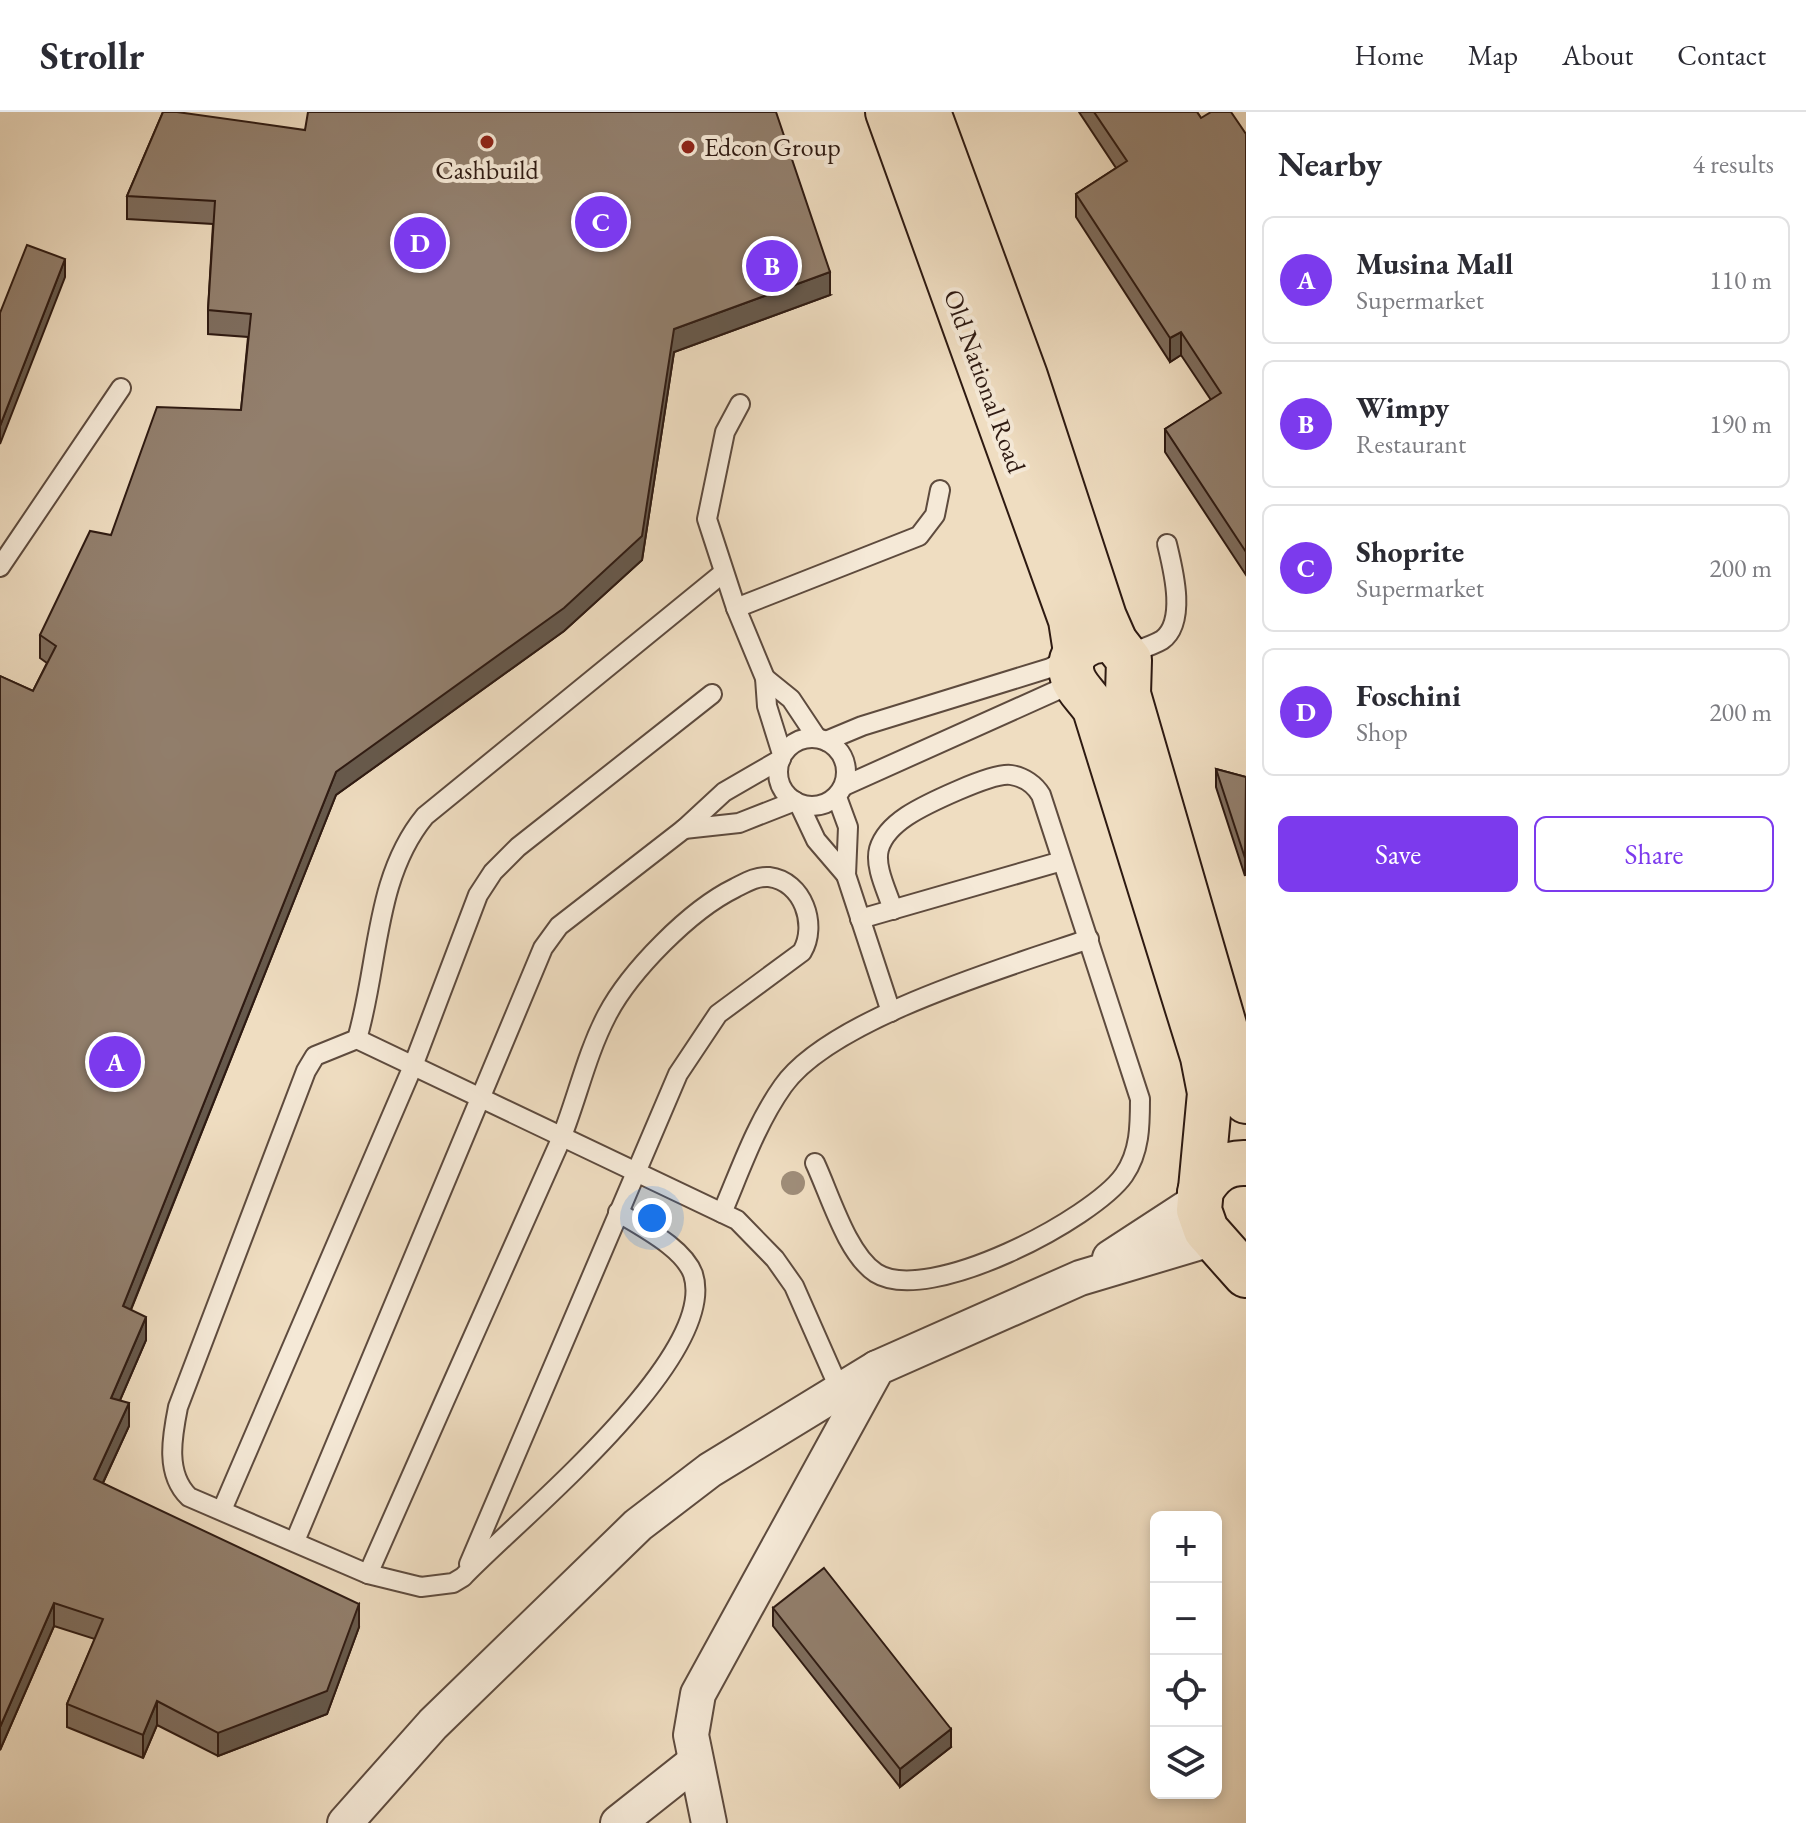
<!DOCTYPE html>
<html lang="en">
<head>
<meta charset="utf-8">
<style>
	body { margin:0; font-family:"EB Garamond",serif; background:#f2f2f3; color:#2b2b33 }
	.controls { position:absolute; right:24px; bottom:24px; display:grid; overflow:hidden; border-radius:12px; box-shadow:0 4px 12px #0003 }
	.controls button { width:72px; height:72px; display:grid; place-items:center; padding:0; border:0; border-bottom:2px solid #e1e1e2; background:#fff; color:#2b2b33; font:40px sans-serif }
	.you { position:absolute; left:652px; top:1106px; width:28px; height:28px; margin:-20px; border:6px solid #fff; border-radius:50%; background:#1a73e8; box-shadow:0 0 0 12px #1a73e833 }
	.badge { display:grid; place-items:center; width:52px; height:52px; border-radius:50%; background:#7c3aed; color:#fff; font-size:26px; font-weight:700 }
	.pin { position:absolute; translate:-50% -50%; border:4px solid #fff; box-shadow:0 2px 8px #0006 }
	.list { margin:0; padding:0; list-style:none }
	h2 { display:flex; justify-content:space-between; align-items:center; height:104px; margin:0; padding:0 32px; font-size:34px }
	h2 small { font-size:26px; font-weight:400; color:#7c7c81 }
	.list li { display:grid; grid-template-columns:52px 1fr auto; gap:24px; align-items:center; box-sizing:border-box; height:128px; margin:0 16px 16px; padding:0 16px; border:2px solid #e1e1e2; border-radius:12px }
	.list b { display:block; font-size:30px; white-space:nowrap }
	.list p { margin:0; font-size:26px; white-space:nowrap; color:#7c7c81 }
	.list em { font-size:26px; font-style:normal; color:#7c7c81 }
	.actions { display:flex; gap:16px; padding:24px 32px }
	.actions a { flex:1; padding:18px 0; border:2px solid #7c3aed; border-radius:12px; text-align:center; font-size:28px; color:#7c3aed }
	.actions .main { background:#7c3aed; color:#fff }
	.icon { flex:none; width:44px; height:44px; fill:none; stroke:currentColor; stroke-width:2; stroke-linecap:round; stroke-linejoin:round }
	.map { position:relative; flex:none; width:1246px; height:1711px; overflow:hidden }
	header { display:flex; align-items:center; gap:48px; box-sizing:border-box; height:112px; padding:0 40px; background:#fff; border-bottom:2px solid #e1e1e2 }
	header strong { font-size:38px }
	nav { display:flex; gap:44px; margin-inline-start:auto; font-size:28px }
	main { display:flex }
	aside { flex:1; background:#fff }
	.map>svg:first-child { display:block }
</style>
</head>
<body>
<header>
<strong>Strollr</strong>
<nav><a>Home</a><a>Map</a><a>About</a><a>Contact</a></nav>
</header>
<main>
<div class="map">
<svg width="1246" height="1711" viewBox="0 0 1246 1711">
	<rect width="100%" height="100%" fill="#efddc1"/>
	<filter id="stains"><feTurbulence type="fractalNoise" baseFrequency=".0025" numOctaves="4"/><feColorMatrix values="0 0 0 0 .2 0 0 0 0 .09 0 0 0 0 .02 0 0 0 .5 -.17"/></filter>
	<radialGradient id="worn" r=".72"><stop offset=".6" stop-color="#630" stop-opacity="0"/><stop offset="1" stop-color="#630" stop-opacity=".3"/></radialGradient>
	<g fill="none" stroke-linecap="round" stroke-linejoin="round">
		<g stroke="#5e4b3e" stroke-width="22">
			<g id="service">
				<polyline points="0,455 121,276"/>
				<polyline points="736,496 707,407 725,320 740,292"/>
				<path d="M1127,542C1138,538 1152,534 1162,528C1187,510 1173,457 1167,432"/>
				<polyline points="765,566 791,587 817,626"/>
				<circle cx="812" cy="660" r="34"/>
				<polyline points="826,629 862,614 1050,556 1068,546"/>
				<polyline points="782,642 767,594 765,566 736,496 919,424 935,403 940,378"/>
				<polyline points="844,674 1060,577 1076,578"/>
				<polyline points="837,685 848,715 846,763 891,900"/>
				<polyline points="799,692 816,728 846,763"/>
				<polyline points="684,717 739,711 795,689"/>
				<polyline points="860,807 1062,749"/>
				<polyline points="357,927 737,1108 775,1147 794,1174 839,1276"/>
				<path d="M815,1051C830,1083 847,1142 876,1161C928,1194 1093,1107 1124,1063C1140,1040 1140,1013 1140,987L1041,683C1035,673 1024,665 1011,663C992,660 924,693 907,704C895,712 883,723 879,737C874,755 888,781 893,798"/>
				<path d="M618,1100C641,1115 683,1135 693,1162C720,1245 517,1408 463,1465L453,1471L421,1475L368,1462L189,1385C165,1362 172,1325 178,1295L306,959L315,944L357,927C379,853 374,766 425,704L723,461"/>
				<path d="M722,1101C740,1059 756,1012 783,974C831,906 1010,854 1089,827"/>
				<polyline points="222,1398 413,954 478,783 493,760 518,735 712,582"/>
				<polyline points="295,1429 543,836 559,814 684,717 724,680 781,647"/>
				<path d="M368,1462C431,1319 494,1177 558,1034C576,992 585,945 607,903C630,859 690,798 735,776C745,771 756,764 769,765C803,769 818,813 802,840L718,902L678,962L469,1452"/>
			</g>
		</g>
		<g stroke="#5e4b3e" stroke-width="38">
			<g id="minor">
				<polyline points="1110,1146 1199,1088"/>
				<polyline points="345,1711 433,1612 638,1413 710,1358 877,1256"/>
				<polyline points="618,1711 695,1650"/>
				<polyline points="709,1711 691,1623 698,1582 877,1256 1080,1166 1214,1126"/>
			</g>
		</g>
		<g stroke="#2e1a12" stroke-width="48">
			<g id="primary">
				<polyline points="888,0 1071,508 1076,540"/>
				<polyline points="928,0 1025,264 1104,505 1115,530 1129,548 1128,582 1246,989"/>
				<path d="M1115,530C1092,523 1063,538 1073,566C1077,577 1089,587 1095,597L1203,945L1210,981L1199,1098L1206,1118L1246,1163"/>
				<path d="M1200,1080C1211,1061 1224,1050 1246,1051"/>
			</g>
		</g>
		<use href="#service" stroke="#f5e9d7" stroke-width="18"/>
		<use href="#minor" stroke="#f5e9d7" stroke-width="34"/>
		<use href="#primary" stroke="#efddc1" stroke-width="44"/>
	</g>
	<circle fill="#9f8d79" cx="793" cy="1071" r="12"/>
	<g fill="#7e6d5e" stroke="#2e1a12" stroke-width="2">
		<polygon points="163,0 830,183 674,240 642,448 564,519 336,683 131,1198 146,1228 120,1288 129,1314 103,1371 359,1515 327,1602 218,1644 157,1613 143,1646 67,1615 67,1592 95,1527 54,1514 0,1638 0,564 33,579 47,551 40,546 40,523 111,423 241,298 248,225 208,222 208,198 213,112 127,107 127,84"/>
		<polygon points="1079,0 1197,0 1201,6 1246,22 1246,463 1165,340 1165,317 1211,288 1181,243 1170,250 1076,105 1076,82 1116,56"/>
		<polygon points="1216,657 1246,665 1245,764 1216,675"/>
		<polygon points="773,1496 951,1635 900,1675 773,1514"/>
	</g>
	<g fill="#66594c" stroke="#2e1a12" stroke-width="2">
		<polygon points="65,147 65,165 0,332 0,314"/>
		<polygon points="830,160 830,183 674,240 642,448 564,519 336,683 123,1217 123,1194 336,660 674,217"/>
		<polygon points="1181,220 1181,243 1170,250 1170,226"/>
		<polygon points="146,1205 146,1228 111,1309 111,1286"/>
		<polygon points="129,1291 129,1314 94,1390 94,1367"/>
		<polygon points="54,1491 54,1514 0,1638 0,1615"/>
		<polygon points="359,1492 359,1515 327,1602 218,1644 218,1621"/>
		<polygon points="157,1589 157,1613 143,1646 143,1623"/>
		<polygon points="951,1617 951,1635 900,1675 900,1657"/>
	</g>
	<g fill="#927f6d" stroke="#2e1a12" stroke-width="2">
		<polygon points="163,0 177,0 305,18 308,0 776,0 830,160 674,217 642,424 564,496 336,660 123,1194 146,1205 111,1286 129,1291 94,1367 359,1492 327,1579 218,1621 157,1589 143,1623 67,1592 103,1507 54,1491 0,1615 0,564 33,579 56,534 40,523 90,419 111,423 157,295 241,298 251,202 208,198 215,89 127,84"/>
		<polygon points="1094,0 1197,0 1201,6 1211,0 1231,0 1246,22 1246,440 1165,317 1221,281 1181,220 1170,226 1076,82 1127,49"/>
		<polygon points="27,133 65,147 0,314 0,201"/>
		<polygon points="1216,657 1246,665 1245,746"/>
		<polygon points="824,1456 951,1617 900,1657 773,1496"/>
	</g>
	<g fill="#8f2418" stroke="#f5e9d7" stroke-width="3">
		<circle cx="487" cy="30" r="8"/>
		<circle cx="688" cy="35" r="8"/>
	</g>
	<g text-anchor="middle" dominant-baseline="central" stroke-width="8" stroke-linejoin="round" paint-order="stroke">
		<g font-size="26" fill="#2e1a12" stroke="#f5e9d7" text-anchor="start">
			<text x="704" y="35">Edcon Group</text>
			<text x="487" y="58" text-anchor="middle">Cashbuild</text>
		</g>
		<g font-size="26" fill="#2e1a12" stroke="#f5e9d7">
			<text transform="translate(985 269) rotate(70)">Old National Road</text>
		</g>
	</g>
	<rect width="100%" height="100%" filter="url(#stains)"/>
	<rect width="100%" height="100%" fill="url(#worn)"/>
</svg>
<div class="controls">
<button>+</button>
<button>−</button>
<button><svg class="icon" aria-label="locate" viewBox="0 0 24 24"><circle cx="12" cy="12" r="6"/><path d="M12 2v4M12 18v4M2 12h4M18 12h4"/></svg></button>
<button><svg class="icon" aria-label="layers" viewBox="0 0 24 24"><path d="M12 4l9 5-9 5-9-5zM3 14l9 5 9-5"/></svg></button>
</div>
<div class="you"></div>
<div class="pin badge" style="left:115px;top:950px">A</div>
<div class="pin badge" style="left:772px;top:154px">B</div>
<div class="pin badge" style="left:601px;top:110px">C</div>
<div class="pin badge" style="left:420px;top:131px">D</div>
</div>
<aside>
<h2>Nearby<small>4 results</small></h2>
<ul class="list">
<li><span class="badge">A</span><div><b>Musina Mall</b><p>Supermarket</p></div><em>110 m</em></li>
<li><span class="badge">B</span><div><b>Wimpy</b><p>Restaurant</p></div><em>190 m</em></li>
<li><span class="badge">C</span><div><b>Shoprite</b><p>Supermarket</p></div><em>200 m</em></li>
<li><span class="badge">D</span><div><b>Foschini</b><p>Shop</p></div><em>200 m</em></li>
</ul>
<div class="actions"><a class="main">Save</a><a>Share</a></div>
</aside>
</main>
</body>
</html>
